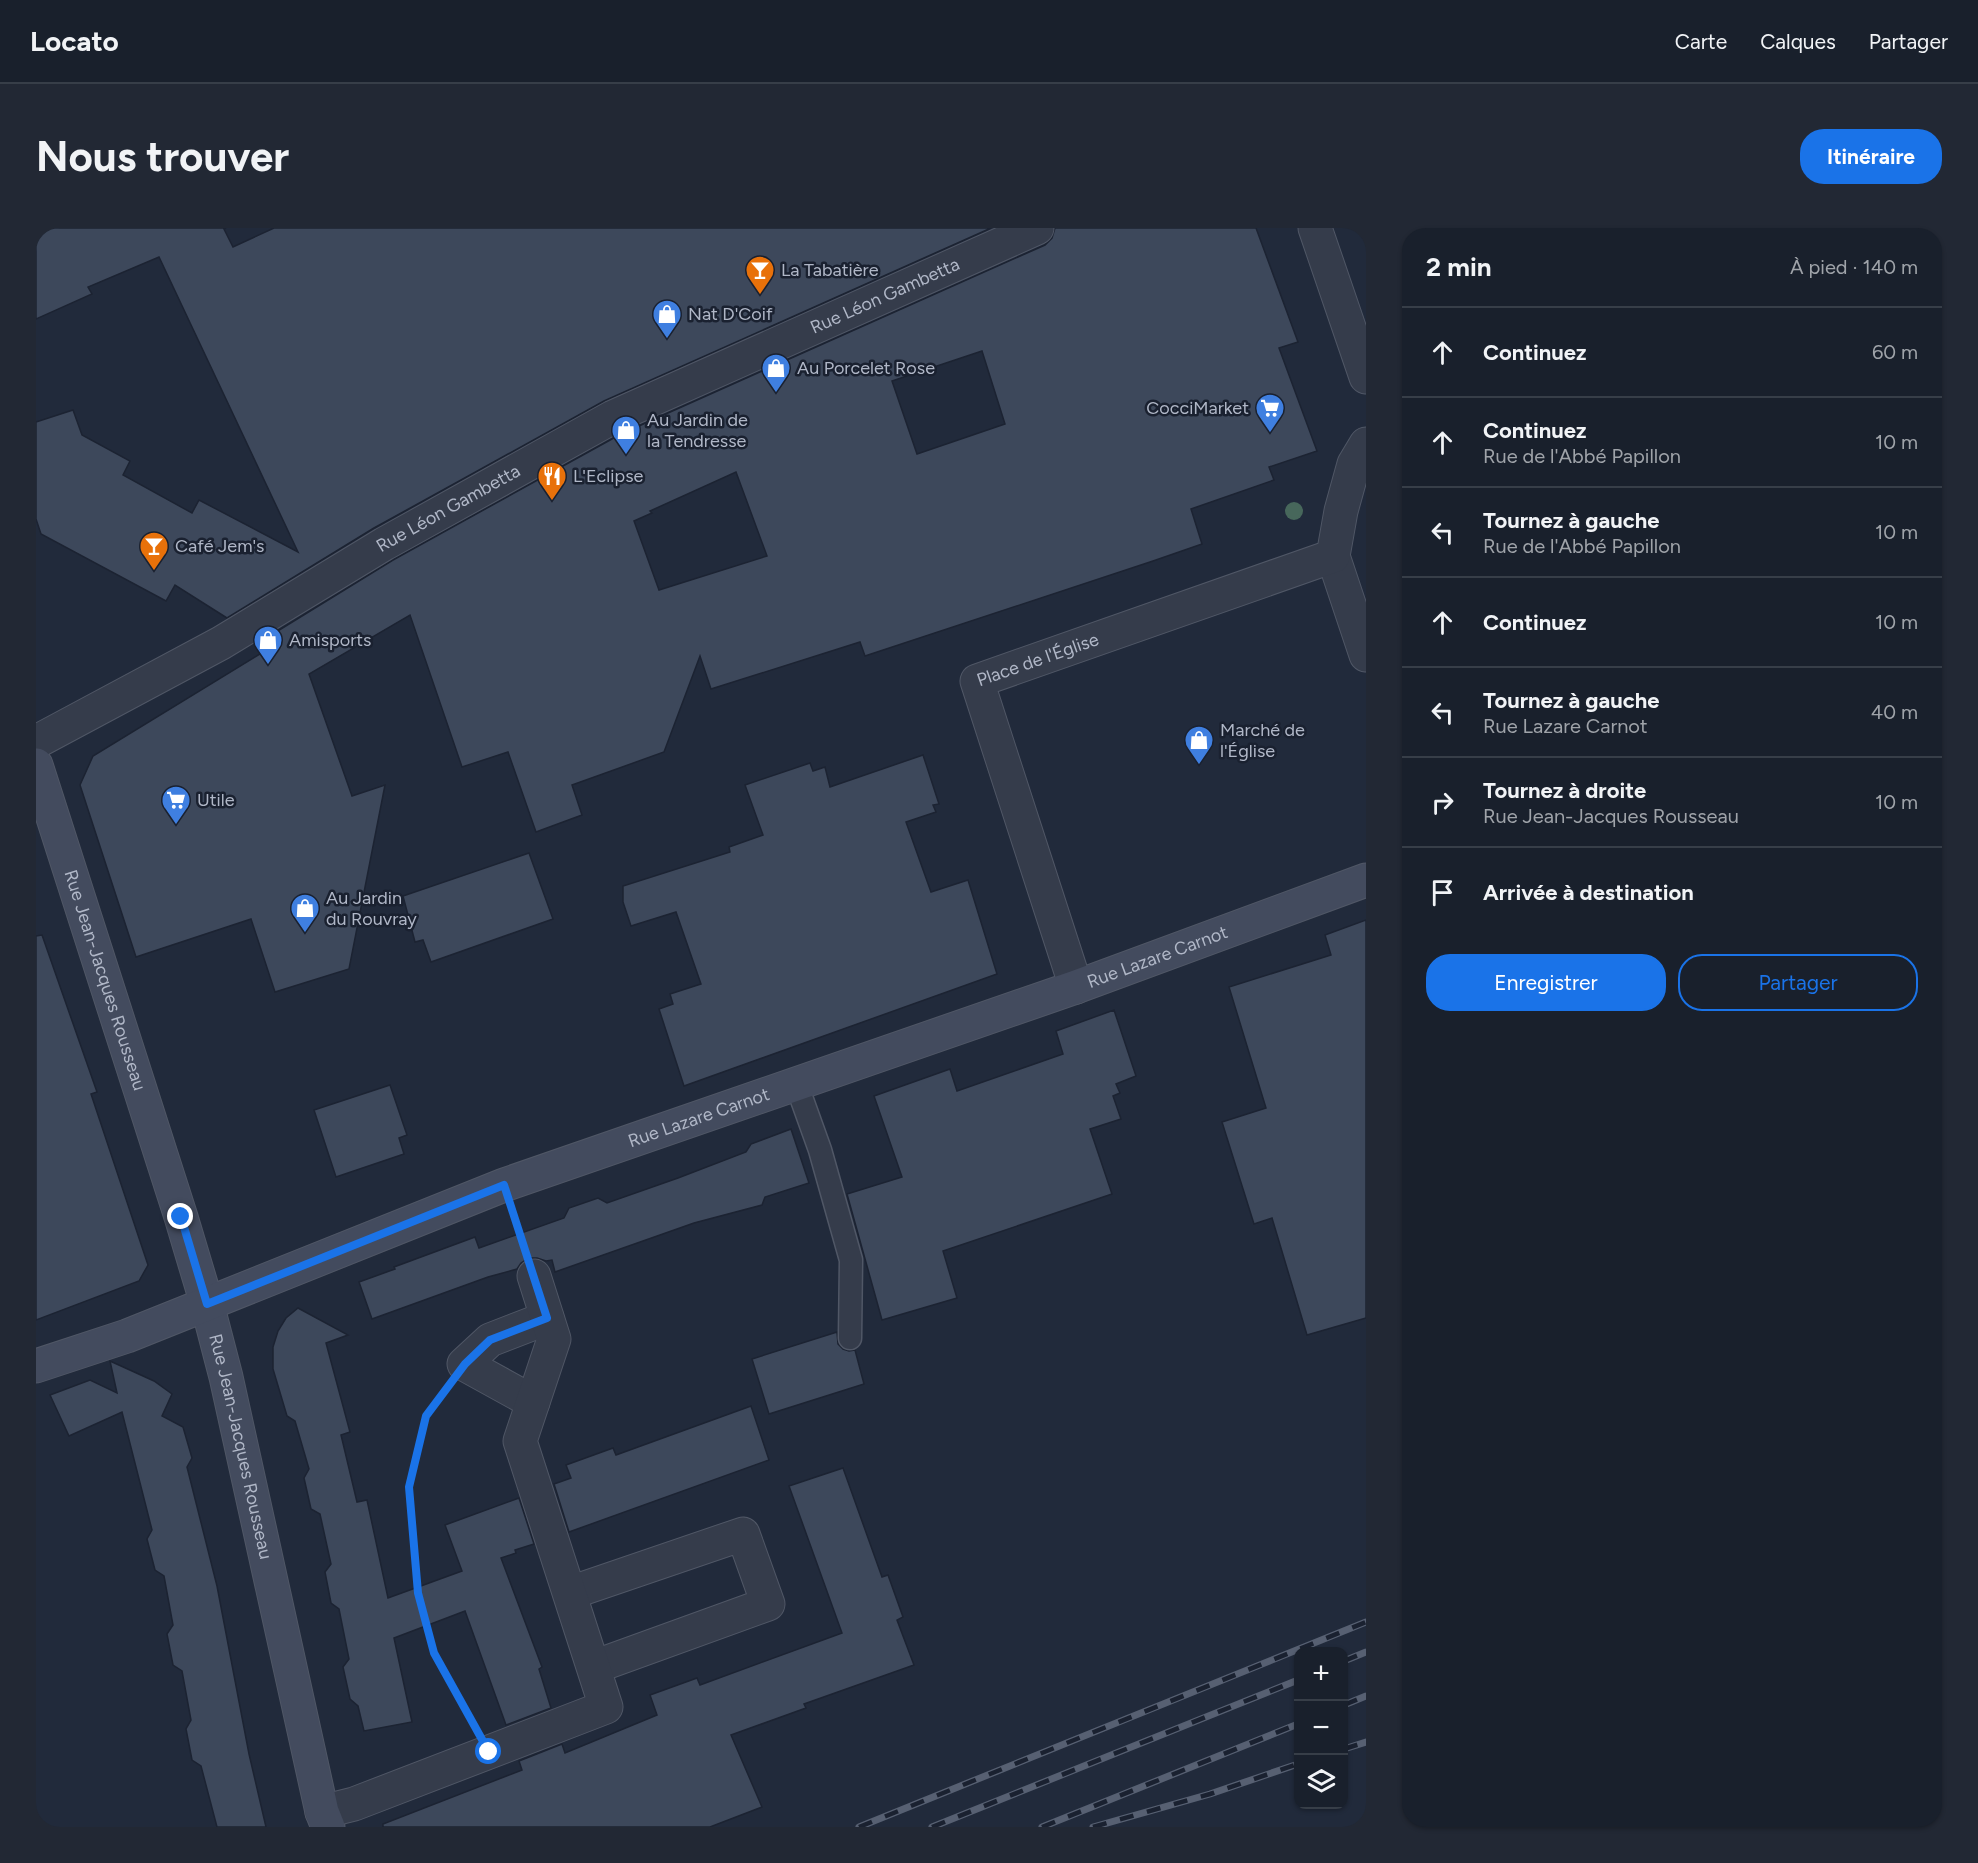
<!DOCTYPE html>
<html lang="fr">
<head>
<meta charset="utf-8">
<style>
	body { margin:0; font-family:Figtree,sans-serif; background:#222834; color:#f1f3f6 }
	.controls { position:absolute; right:18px; bottom:18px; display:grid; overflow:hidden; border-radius:12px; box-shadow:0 2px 4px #0004 }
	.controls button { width:54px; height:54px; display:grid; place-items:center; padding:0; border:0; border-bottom:2px solid #373e48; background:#19202c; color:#f1f3f6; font:30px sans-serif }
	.stop { position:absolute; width:18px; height:18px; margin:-14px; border:4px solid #1a73e8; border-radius:50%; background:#fff }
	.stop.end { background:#1a73e8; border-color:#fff; box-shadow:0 2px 6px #0008 }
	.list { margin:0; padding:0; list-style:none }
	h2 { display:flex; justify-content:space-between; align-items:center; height:78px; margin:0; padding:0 24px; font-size:26px }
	h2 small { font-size:20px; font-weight:400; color:#9fa3a9 }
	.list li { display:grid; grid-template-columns:39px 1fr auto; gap:18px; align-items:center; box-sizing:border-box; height:90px; padding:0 24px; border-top:2px solid #373e48 }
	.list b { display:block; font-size:22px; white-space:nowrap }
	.list p { margin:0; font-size:20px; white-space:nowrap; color:#9fa3a9 }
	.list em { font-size:20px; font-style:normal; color:#9fa3a9 }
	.actions { display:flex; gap:12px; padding:18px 24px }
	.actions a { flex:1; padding:14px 0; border:2px solid #1a73e8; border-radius:24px; text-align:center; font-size:21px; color:#1a73e8 }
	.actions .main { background:#1a73e8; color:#fff }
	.icon { flex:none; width:33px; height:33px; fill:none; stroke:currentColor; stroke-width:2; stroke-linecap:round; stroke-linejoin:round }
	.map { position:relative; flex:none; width:1330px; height:1599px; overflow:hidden; border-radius:24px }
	header { display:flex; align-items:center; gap:36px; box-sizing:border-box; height:84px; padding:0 30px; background:#19202c; border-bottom:2px solid #373e48 }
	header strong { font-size:28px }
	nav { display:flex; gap:33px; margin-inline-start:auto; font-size:21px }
	.intro { display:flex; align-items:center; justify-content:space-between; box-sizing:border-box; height:144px; padding:0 36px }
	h1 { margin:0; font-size:42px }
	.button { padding:15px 27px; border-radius:24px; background:#1a73e8; color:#fff; font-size:21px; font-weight:700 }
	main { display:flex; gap:36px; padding:0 36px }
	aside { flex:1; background:#19202c; border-radius:24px; box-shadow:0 2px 4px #0004 }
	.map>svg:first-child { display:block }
</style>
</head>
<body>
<header>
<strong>Locato</strong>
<nav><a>Carte</a><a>Calques</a><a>Partager</a></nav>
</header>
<div class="intro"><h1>Nous trouver</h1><a class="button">Itinéraire</a></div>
<main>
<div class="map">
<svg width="1330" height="1599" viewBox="0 0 1330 1599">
	<rect width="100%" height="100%" fill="#212a3b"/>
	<g fill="#3d485b" stroke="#1c2332" stroke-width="1.5" fill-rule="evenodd">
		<polygon points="0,0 190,0 188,1 197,19 238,0 955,0 568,173 338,300 191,390 139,357 130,373 5,306 0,291 0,194 37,182 46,207 94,233 87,247 156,285 163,272 262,324 123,29 52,59 56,66 0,91"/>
		<path d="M1019,0H1220L1262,114L1243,120L1281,223L1233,239L1238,252L1155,281L1166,316L1117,333L829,428L824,414L675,461L664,428L628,524L536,557L546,587L500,604L472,524L426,539L374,387L273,446L316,568L349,557L313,741L239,764L215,691L100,729L44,557L57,528L237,418L227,412L357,332L585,206L1009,17L1016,10ZM946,123L969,196L881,226L856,153ZM700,244L731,328L623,362L598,293L616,285L614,283Z"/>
		<polygon points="887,527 903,576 897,577 900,584 870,594 895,664 932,652 961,746 648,858 623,781 637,776 634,766 665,756 640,684 595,698 587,674 587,658 694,624 693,619 727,607 709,557 774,535 777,543 789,539 794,559"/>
		<polygon points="493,625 517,691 395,734 387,712 379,714 367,668"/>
		<polygon points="1330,692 1330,1090 1271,1107 1236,990 1218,996 1186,894 1230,880 1193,759 1295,727 1289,707"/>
		<polygon points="6,707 61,864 55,866 112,1037 103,1053 0,1092 0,708"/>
		<polygon points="1078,782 1100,848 1080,856 1084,865 1077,868 1085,891 1054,901 1076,966 907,1023 921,1070 846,1092 811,966 866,949 838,868 914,841 921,863 1027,826 1020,803"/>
		<polygon points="354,857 371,907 363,910 368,926 300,949 278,882"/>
		<polygon points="755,901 773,955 729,969 726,977 658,995 519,1044 516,1032 510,1033 501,1030 493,1030 485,1035 481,1041 452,1049 336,1091 323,1054 359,1041 358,1039 439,1009 443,1020 528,990 533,980 562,970 571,975 642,950 710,924 715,916"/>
		<polygon points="262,1080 312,1107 290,1115 314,1204 305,1207 321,1274 331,1272 352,1370 426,1343 409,1297 483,1270 498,1316 479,1322 480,1325 465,1330 506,1439 503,1441 515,1480 470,1497 429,1383 358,1410 376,1494 328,1503 322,1478 314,1471 307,1439 313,1431 303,1381 295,1375 289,1344 295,1336 284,1286 275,1281 268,1250 273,1241 259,1193 251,1188 237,1141 237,1119 242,1103 250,1090"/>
		<polygon points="801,1104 802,1116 807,1121 813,1123 819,1122 828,1156 733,1186 716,1131"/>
		<polygon points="74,1133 118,1153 136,1166 126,1188 147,1199 156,1230 151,1239 181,1358 213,1526 230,1599 181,1599 165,1538 156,1532 150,1501 155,1492 146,1443 137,1437 131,1406 137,1397 128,1348 119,1342 111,1311 116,1302 86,1184 33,1208 14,1167 54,1152 81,1165"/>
		<polygon points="715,1178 733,1232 533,1304 518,1256 535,1250 530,1237 577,1220 580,1227"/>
		<polygon points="807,1240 846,1349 852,1347 867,1389 861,1392 878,1437 768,1476 770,1480 695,1507 726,1579 674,1599 347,1599 347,1596 486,1542 483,1533 526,1516 529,1525 621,1487 614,1467 661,1450 664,1457 806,1405 753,1258"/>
	</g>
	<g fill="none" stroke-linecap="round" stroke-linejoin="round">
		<g stroke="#505766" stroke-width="25">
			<polyline id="lane" points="760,855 784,922 815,1032 814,1110"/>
		</g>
		<g stroke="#505766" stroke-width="35">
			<g id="street">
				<polyline points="1279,0 1330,149"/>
				<polyline points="1297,328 1330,427"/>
				<path id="s1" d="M0,514L185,415L348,316L577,189L1001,0"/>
				<path id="s2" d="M1040,759L941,453L1297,328L1305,283L1318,236L1330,216"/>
				<polyline points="497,1174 428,1136 454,1112 511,1090"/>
				<polyline points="534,1365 707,1306 732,1376 558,1439"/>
				<polyline points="286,1584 318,1576 570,1479 484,1213 518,1111 498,1048"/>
			</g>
		</g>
		<g stroke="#505766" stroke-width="35">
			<g id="secondary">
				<path id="s3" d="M0,537L145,989L171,1076L190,1149L286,1584L292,1599"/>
				<path id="s4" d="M0,1138L91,1108L468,957L1040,759L1330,652"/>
			</g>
		</g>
		<polyline stroke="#415459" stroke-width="4" stroke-dasharray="4.5 4.5" stroke-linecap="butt" points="403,1170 390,1188 373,1259 382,1365 398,1425 432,1487"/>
		<use href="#lane" stroke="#353c4b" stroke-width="22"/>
		<use href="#street" stroke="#353c4b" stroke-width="33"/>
		<use href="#secondary" stroke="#434b5e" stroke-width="33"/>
		<g stroke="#576072" stroke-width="7">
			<g id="rail">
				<polyline points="1308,1433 1330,1424"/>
				<polyline points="1308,1477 1330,1468"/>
				<polyline points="1308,1521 1330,1514"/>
				<polyline points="823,1599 1330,1394"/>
				<polyline points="896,1599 1262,1452"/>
				<polyline points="1006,1599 1262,1496"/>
				<polyline points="1057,1599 1174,1566 1262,1536"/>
			</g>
		</g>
		<use href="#rail" stroke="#1a2130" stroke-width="4.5" stroke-dasharray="14" stroke-linecap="butt"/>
	</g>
	<circle fill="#47675b" cx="1258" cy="283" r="9"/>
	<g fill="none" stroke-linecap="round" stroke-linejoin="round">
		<polyline stroke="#1a73e8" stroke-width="8" points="145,989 171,1076 468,957 511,1090 454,1112 429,1136 390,1188 373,1259 382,1365 398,1425 453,1524"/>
	</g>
	<defs>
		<g id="bar-pin" transform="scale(1.5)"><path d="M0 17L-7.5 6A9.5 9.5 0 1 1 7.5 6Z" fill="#e8710a" stroke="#1a2130"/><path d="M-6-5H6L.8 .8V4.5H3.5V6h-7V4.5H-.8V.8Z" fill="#fff"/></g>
		<g id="shop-pin" transform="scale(1.5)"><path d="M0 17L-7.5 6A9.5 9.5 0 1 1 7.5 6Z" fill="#3f7fe0" stroke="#1a2130"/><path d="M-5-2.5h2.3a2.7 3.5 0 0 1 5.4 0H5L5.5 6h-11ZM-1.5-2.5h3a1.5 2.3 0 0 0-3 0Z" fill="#fff"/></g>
		<g id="supermarket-pin" transform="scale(1.5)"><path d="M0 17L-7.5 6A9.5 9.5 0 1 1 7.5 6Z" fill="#3f7fe0" stroke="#1a2130"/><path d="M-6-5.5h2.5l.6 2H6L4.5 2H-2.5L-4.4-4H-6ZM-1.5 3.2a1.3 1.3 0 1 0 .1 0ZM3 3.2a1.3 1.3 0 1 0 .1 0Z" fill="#fff"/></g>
		<g id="restaurant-pin" transform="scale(1.5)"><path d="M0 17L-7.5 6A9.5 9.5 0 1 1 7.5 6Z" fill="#e8710a" stroke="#1a2130"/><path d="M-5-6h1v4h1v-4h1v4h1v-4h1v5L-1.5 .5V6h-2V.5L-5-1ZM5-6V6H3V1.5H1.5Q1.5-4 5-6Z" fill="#fff"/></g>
	</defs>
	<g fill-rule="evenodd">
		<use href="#bar-pin" x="724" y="42"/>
		<use href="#shop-pin" x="631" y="86"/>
		<use href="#shop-pin" x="740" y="140"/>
		<use href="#supermarket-pin" x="1234" y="180"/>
		<use href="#shop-pin" x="590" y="202"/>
		<use href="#restaurant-pin" x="516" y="248"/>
		<use href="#bar-pin" x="118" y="318"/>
		<use href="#shop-pin" x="232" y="412"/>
		<use href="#shop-pin" x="1163" y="512"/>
		<use href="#supermarket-pin" x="140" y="572"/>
		<use href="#shop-pin" x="269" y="680"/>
	</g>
	<g text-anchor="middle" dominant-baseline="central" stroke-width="5" stroke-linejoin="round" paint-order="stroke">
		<g font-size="18" fill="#b0b7c7" stroke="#1a2130" text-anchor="start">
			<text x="745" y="42">La Tabatière</text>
			<text x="652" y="86">Nat D'Coif</text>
			<text x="761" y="140">Au Porcelet Rose</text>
			<text x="1213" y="180" text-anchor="end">CocciMarket</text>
			<text x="611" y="192">Au Jardin de<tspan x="611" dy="21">la Tendresse</tspan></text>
			<text x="537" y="248">L'Eclipse</text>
			<text x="139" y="318">Café Jem's</text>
			<text x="253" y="412">Amisports</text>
			<text x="1184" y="502">Marché de<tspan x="1184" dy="21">l'Église</tspan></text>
			<text x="161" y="572">Utile</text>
			<text x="290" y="670">Au Jardin<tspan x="290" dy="21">du Rouvray</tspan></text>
		</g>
		<g font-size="18" fill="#b0b7c7" stroke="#1a2130">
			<text stroke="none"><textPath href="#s1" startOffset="960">Rue Léon Gambetta</textPath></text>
			<text stroke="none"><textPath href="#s1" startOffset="474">Rue Léon Gambetta</textPath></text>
			<text stroke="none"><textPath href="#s2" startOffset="386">Place de l'Église</textPath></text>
			<text stroke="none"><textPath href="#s4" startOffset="1194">Rue Lazare Carnot</textPath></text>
			<text stroke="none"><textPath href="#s3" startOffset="226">Rue Jean-Jacques Rousseau</textPath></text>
			<text stroke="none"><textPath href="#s4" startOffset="708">Rue Lazare Carnot</textPath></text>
			<text stroke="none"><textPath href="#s3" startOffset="712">Rue Jean-Jacques Rousseau</textPath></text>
		</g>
	</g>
</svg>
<div class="controls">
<button>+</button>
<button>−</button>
<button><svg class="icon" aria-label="layers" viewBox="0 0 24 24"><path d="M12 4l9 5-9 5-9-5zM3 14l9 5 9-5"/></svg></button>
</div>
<div class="stop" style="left:453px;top:1524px"></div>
<div class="stop end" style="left:145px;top:989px"></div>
</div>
<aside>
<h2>2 min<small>À pied · 140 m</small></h2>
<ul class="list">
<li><svg class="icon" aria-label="ahead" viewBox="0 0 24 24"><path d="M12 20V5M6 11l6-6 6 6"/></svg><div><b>Continuez</b></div><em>60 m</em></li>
<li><svg class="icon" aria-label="ahead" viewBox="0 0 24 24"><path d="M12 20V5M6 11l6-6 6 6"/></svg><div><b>Continuez</b><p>Rue de l'Abbé Papillon</p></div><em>10 m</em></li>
<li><svg class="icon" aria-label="left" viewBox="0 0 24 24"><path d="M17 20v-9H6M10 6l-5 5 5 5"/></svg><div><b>Tournez à gauche</b><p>Rue de l'Abbé Papillon</p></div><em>10 m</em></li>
<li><svg class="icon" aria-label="ahead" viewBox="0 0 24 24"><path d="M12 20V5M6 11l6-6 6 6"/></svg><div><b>Continuez</b></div><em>10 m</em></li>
<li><svg class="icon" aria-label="left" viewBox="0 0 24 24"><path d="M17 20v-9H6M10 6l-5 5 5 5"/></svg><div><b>Tournez à gauche</b><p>Rue Lazare Carnot</p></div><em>40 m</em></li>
<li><svg class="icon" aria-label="right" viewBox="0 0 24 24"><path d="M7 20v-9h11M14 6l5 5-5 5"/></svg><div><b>Tournez à droite</b><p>Rue Jean-Jacques Rousseau</p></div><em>10 m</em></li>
<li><svg class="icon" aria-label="arrive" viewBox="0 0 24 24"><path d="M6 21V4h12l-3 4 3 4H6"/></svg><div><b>Arrivée à destination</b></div></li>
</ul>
<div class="actions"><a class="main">Enregistrer</a><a>Partager</a></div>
</aside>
</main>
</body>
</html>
